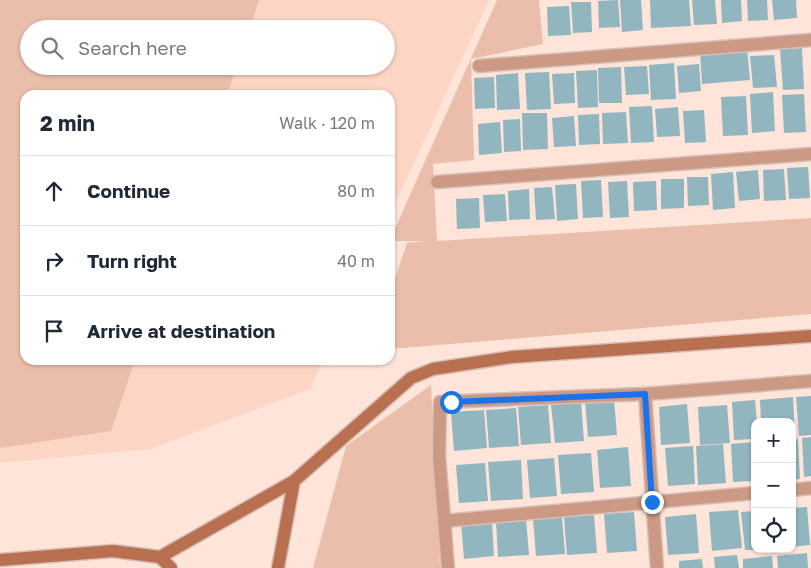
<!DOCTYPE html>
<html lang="en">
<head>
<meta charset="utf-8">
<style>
	body { margin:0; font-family:"Golos Text",sans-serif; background:#f2f2f3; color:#1f2937 }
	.controls { position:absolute; right:15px; bottom:15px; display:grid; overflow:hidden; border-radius:10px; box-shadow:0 1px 4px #0004 }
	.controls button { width:45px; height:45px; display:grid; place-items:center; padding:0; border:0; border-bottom:1px solid #e0e1e3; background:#fff; color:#1f2937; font:25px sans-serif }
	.stop { position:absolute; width:15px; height:15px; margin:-11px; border:4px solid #1a73e8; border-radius:50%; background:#fff }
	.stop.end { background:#1a73e8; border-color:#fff; box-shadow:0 1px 5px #0008 }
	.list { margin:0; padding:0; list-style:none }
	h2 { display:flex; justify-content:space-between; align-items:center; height:65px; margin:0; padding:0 20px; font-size:21px }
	h2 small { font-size:16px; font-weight:400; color:#747a83 }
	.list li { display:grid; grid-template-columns:32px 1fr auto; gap:15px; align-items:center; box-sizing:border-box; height:70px; padding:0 20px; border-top:1px solid #e0e1e3 }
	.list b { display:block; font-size:19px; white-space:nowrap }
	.list em { font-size:16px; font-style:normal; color:#747a83 }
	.icon { flex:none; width:28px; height:28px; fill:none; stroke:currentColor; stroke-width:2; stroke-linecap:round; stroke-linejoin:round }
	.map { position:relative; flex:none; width:811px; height:568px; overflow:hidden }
	.search { position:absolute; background:#fff; box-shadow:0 1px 4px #0004; left:20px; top:20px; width:375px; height:55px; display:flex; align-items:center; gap:12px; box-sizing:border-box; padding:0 18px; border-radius:28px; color:#747a83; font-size:19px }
	.panel { position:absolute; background:#fff; box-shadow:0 1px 4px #0004; left:20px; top:90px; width:375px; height:275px; border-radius:15px }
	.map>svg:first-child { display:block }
</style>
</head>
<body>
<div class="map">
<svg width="811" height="568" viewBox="0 0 811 568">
	<rect width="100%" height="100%" fill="#fee4d9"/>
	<path fill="#fdd5c4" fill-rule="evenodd" d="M0,0H489L390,215V95H25V360H323L310,389L150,449L0,463ZM29,29H386V66H29Z"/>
	<g fill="#ebbeab">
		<polygon points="0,0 259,0 250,29 29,29 29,66 237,66 227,95 25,95 25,360 135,360 111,431 0,448"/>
		<polygon points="497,0 539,0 543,44 471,59 474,160 433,164 437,241 811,218 811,314 390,349 390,293 407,243 425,241 393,241 393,233"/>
		<polygon points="431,385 440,568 313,568 346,446"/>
	</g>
	<g fill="#92b6bf">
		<polygon points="618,0 620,27 599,28 598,1"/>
		<polygon points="620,0 641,0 643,30 622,32"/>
		<polygon points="650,0 689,0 691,26 651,28"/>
		<polygon points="692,0 715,0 717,24 694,25"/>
		<polygon points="721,0 741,0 742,21 722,23"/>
		<polygon points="747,0 767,0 768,20 748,21"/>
		<polygon points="772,0 796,0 797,18 774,20"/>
		<polygon points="571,2 591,2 592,32 573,33"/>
		<polygon points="569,6 571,35 548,36 547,7"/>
		<polygon points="747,48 750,80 702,84 700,51"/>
		<polygon points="802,48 804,89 783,90 780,49"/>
		<polygon points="774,55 777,87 753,88 750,56"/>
		<polygon points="674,63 676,99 651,100 649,65"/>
		<polygon points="699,64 701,91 679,93 677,66"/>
		<polygon points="647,66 649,94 626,95 624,67"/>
		<polygon points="621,67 622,103 599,103 598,68"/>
		<polygon points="597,70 598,107 578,108 576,71"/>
		<polygon points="549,72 551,109 527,110 525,73"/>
		<polygon points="518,73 520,109 497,110 496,75"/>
		<polygon points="574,73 575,103 554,104 552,74"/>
		<polygon points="494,77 495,108 475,109 474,78"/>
		<polygon points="773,92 775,131 752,133 750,94"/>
		<polygon points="804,94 806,132 784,133 782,95"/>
		<polygon points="746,96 748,135 723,136 721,97"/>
		<polygon points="652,106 654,142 631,143 629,107"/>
		<polygon points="678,107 680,136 657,137 655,109"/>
		<polygon points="704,110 706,142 685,143 683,111"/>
		<polygon points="626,112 628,143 603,144 602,113"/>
		<polygon points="522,113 547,113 548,149 523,150"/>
		<polygon points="599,114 600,144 579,145 578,115"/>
		<polygon points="574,116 576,146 554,147 552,118"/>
		<polygon points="520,119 521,151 504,152 503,120"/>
		<polygon points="500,122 502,153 479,155 478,124"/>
		<polygon points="808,167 810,198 789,199 787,168"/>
		<polygon points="784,169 786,200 764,201 763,170"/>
		<polygon points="758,170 760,199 739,201 736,172"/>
		<polygon points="733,172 735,208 713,210 711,174"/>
		<polygon points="687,177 708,177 709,205 688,206"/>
		<polygon points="661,179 684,179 684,208 661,209"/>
		<polygon points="601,180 603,217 583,218 581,181"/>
		<polygon points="627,181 629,217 610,218 608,182"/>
		<polygon points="656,181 657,210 634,211 633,182"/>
		<polygon points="576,184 578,219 557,221 555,185"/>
		<polygon points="552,187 555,219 536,220 534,188"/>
		<polygon points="529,189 530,219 509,220 508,191"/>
		<polygon points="505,194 507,221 485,222 483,195"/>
		<polygon points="479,198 480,228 457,229 456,199"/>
		<polygon points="811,396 811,435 799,436 796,397"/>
		<polygon points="793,397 795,436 792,436 792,422 761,422 760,400"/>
		<polygon points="614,399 617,435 588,437 585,402"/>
		<polygon points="755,400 757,422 755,422 755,439 734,440 732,402"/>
		<polygon points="581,402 584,441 555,443 551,405"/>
		<polygon points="687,404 690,443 661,445 659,407"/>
		<polygon points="548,405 551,443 521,445 518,407"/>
		<polygon points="727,405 730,443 700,445 698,407"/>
		<polygon points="516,408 519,446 489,448 486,410"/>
		<polygon points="484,410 487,448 454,451 451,412"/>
		<polygon points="811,437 811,476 804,477 802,438"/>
		<polygon points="798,439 800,479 792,480 792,440"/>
		<polygon points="754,442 755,481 733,482 731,444"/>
		<polygon points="723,444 726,483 698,485 696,446"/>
		<polygon points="693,446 695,484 668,486 665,448"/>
		<polygon points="628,447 631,486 600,488 597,450"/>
		<polygon points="591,453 594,492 561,494 558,455"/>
		<polygon points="554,458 557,496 530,498 527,460"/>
		<polygon points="521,460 523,499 491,501 488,462"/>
		<polygon points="485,463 488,501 459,503 456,465"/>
		<polygon points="807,507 810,545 792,547 792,508"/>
		<polygon points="738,510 742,548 712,551 709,512"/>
		<polygon points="755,511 755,550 745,550 741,512"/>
		<polygon points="634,512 637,551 607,553 604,514"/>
		<polygon points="696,514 699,553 668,555 665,517"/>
		<polygon points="594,515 597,553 567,555 564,517"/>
		<polygon points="562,517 565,554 536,556 533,519"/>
		<polygon points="526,519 529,555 498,557 496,521"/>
		<polygon points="492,521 494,556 464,559 461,523"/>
		<polygon points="807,553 808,568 778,568 777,556"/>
		<polygon points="737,555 739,568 715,568 714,557"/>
		<polygon points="772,556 773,568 743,568 743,559"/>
		<polygon points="702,559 703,568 679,568 679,561"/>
	</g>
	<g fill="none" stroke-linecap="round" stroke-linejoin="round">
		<g stroke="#d7c0b6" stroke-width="15">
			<g id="street">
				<polyline points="479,66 811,40"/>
				<polyline points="437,182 811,154"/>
				<polyline points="645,394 657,568"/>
				<polyline points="792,490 811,488"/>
				<polyline points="444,521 755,493"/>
				<polyline points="448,568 439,456 440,402 645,394 811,381"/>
			</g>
		</g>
		<g stroke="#d7c0b6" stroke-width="15">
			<g id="secondary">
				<polyline points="160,557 171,568"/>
				<polyline points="0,560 113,551 160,557 294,481 411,378 433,369 512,357 811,336"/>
				<polyline points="278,568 294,481"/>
			</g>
		</g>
		<use href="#street" stroke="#cb9984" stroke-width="12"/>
		<use href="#secondary" stroke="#b87051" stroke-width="12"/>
	</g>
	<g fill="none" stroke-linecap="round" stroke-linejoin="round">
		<polyline stroke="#1a73e8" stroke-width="6" points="451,402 645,394 652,502"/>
	</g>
</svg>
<div class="controls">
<button>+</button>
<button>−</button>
<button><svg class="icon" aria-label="locate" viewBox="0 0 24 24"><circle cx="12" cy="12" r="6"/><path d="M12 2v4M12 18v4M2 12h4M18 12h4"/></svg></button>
</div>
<div class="stop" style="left:451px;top:402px"></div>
<div class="stop end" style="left:652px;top:502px"></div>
<div class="search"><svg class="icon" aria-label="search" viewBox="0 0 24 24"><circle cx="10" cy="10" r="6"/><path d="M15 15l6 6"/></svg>Search here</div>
<section class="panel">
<h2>2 min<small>Walk · 120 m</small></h2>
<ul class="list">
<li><svg class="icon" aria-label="ahead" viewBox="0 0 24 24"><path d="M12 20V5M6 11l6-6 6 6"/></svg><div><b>Continue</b></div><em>80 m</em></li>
<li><svg class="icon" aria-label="right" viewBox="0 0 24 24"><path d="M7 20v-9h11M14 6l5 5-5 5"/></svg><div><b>Turn right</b></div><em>40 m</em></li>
<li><svg class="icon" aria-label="arrive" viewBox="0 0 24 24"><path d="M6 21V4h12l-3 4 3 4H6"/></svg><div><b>Arrive at destination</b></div></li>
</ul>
</section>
</div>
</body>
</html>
